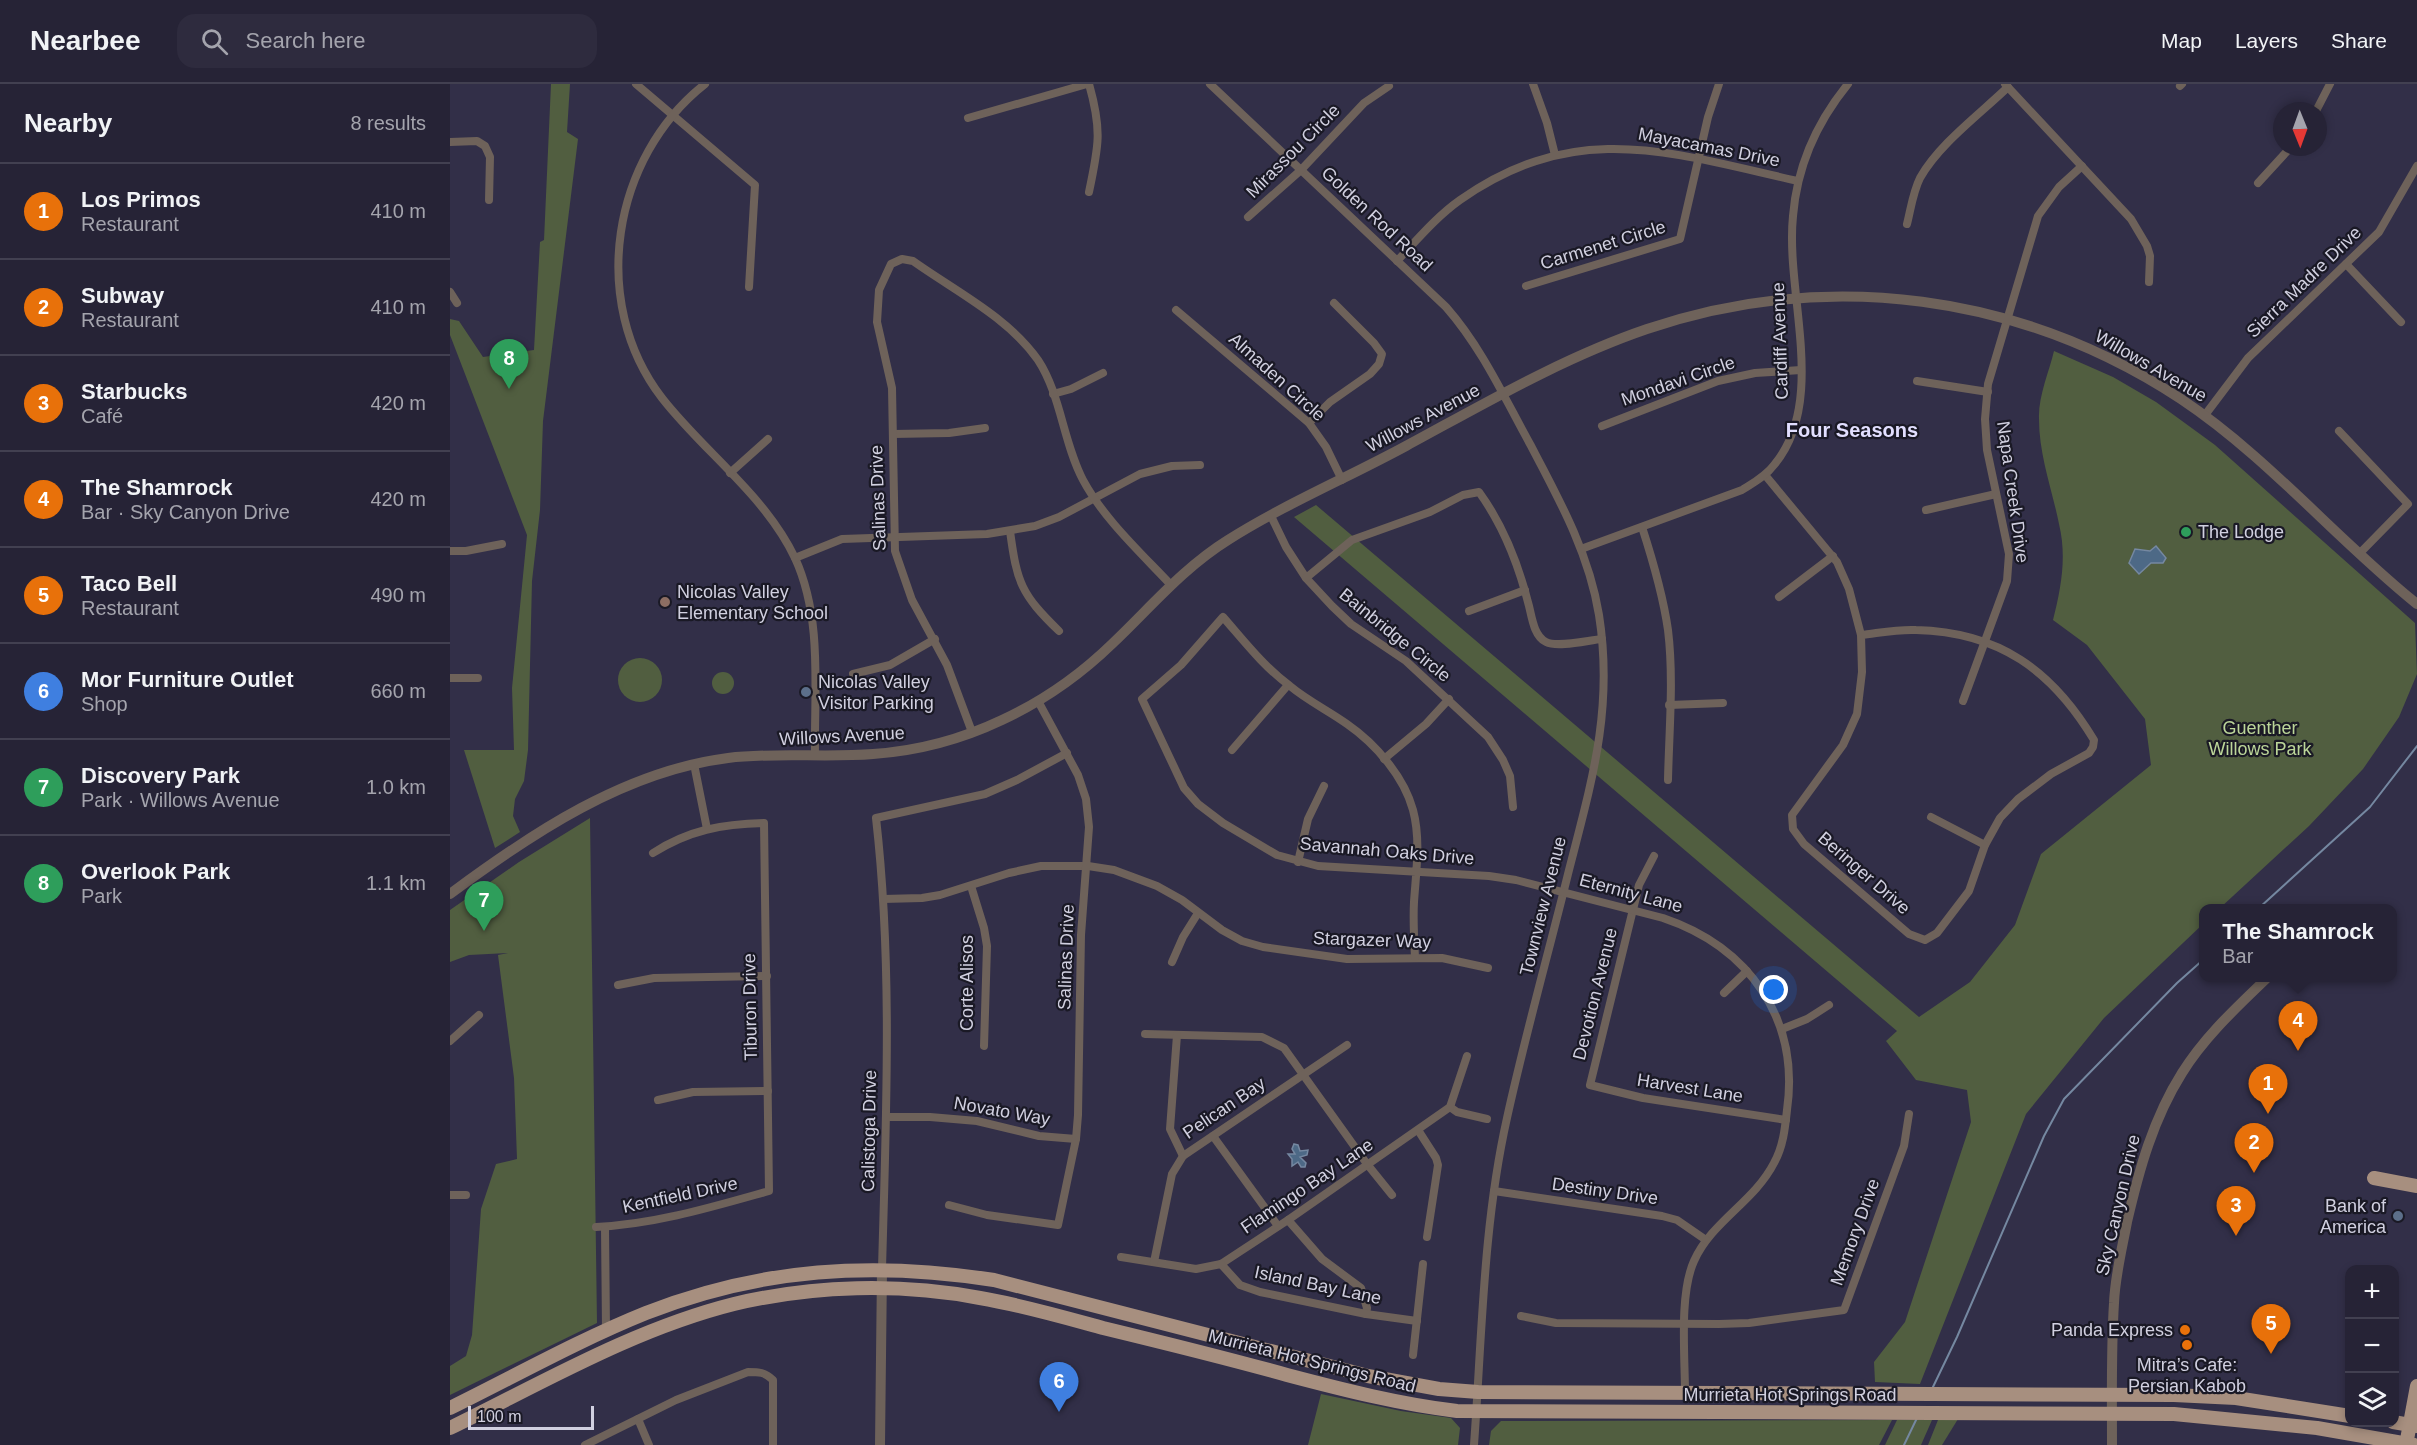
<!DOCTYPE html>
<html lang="en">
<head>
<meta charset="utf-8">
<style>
	body { margin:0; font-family:Arial,sans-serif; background:#2e2b3e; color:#f1f3f6 }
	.controls { position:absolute; right:18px; bottom:18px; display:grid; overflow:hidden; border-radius:12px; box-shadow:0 3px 9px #0003 }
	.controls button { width:54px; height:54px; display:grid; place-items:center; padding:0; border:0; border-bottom:2px solid #424051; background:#262336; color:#f1f3f6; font:30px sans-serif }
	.compass { position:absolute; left:1823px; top:18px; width:54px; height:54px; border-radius:50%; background:#262336; box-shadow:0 3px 9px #0003; rotate:179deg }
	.scale { position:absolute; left:18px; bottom:15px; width:126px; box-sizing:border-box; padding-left:6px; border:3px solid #d1d0e0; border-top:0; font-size:16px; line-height:21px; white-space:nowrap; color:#d1d0e0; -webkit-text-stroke:4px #1a1925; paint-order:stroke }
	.you { position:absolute; left:1324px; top:906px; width:21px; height:21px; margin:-15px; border:4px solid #fff; border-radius:50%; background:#1a73e8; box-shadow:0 0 0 9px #1a73e833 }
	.badge { display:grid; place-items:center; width:39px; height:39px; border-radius:50%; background:#b9c046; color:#fff; font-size:20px; font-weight:700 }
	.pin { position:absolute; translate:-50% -50px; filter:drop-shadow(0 2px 3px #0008) }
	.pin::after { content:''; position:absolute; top:32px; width:21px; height:18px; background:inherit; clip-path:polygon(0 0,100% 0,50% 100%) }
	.popup { position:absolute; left:1749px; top:820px; width:198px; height:78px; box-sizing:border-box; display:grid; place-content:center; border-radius:12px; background:#262336; filter:drop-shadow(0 2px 4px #0005); font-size:20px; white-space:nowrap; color:#a4a4ad }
	.popup b { font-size:22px; color:#f1f3f6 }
	.popup::after { content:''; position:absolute; left:50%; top:100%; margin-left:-12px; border:12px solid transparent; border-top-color:#262336 }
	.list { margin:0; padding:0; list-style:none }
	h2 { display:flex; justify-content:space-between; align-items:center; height:78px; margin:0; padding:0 24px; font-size:26px }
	h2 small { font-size:20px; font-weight:400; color:#a4a4ad }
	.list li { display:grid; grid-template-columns:39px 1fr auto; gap:18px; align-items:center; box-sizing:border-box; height:96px; padding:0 24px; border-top:2px solid #424051 }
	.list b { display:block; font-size:22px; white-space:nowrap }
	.list p { margin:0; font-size:20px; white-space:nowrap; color:#a4a4ad }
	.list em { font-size:20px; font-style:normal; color:#a4a4ad }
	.icon { flex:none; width:33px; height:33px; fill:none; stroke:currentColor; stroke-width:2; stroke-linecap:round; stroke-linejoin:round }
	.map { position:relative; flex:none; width:1967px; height:1361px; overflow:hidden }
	header { display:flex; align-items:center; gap:36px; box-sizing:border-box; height:84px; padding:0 30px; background:#262336; border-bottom:2px solid #424051 }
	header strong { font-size:28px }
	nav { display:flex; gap:33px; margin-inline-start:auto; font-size:21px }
	.search { width:420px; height:54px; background:#2e2b3e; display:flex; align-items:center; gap:15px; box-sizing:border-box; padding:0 21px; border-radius:18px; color:#a4a4ad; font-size:22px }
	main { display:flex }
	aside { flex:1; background:#262336 }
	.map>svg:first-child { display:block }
</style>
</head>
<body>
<header>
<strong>Nearbee</strong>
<div class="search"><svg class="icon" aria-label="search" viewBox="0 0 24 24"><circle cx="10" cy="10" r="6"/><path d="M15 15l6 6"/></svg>Search here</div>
<nav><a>Map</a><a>Layers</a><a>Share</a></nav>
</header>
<main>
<aside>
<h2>Nearby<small>8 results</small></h2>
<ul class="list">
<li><span class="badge" style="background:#e8710a">1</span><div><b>Los Primos</b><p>Restaurant</p></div><em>410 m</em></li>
<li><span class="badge" style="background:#e8710a">2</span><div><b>Subway</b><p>Restaurant</p></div><em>410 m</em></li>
<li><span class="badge" style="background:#e8710a">3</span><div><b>Starbucks</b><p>Café</p></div><em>420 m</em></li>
<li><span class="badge" style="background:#e8710a">4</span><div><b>The Shamrock</b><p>Bar · Sky Canyon Drive</p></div><em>420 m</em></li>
<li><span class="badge" style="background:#e8710a">5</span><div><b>Taco Bell</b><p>Restaurant</p></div><em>490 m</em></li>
<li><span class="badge" style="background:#3f7fe0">6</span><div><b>Mor Furniture Outlet</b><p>Shop</p></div><em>660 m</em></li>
<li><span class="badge" style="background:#2e9e5b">7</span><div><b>Discovery Park</b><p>Park · Willows Avenue</p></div><em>1.0 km</em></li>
<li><span class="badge" style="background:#2e9e5b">8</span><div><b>Overlook Park</b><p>Park</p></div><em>1.1 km</em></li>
</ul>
</aside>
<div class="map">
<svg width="1967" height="1361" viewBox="0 0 1967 1361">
	<rect width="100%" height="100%" fill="#322f48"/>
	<g fill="#515e40">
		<polygon points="101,0 120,0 117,48 128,55 93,337 90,426 82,497 78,666 74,697 65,715 63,732 70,748 45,764 14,666 64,666 62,604 77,451 0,251 0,235 9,237 33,273 84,266 90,158 94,156"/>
		<path d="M1604,267L1663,293L1706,318L1765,361L1965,539L1967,590L1949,633L1913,685L1859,742L1770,824H1754L1753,840L1654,934L1576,1030L1470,1300L1425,1298L1424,1278L1455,1238L1521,1038L1517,1006L1466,996L1436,957L1447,947L844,433L866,421L1469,933L1520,898L1565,841L1591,770L1701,681L1695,635L1637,561L1603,536C1611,504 1617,473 1609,440C1602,405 1589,371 1589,335C1588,313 1599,288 1604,267Z"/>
		<circle cx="190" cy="596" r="22"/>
		<circle cx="273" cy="599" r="11"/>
		<polygon points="140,734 147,1239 0,1311 0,1282 16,1272 22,1251 31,1125 46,1080 67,1075 64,994 48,871 58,869 19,871 0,878 0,826 69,778"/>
		<polygon points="871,1310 951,1327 1001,1334 1010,1344 1008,1361 858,1361"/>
		<polygon points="1508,1335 1492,1361 1478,1361 1488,1336"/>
		<polygon points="1442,1336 1429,1361 1039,1361 1041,1347 1051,1337"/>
		<polygon points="1447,1336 1482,1336 1471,1361 1435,1361"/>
	</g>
	<g fill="#4d6986" stroke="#7588a1" stroke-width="1.5">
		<polygon points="1706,462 1716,474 1713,479 1701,479 1689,490 1679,479 1685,465 1700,467"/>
		<polygon points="844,1060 848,1061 850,1067 858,1066 857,1071 850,1073 856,1079 855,1083 851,1083 848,1078 842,1082 842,1075 838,1070 845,1070 842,1065"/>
	</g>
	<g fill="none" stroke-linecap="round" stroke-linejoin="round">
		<g stroke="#7588a1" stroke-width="2">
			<polyline points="1809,824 1920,723 1967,662"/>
			<polyline points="1482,1305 1507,1253 1594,1052 1614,1015 1727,899 1754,875"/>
			<polyline points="1454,1361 1467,1334"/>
		</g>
		<g stroke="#6e625a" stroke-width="8">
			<polyline points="186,0 305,101 299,203"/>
			<path d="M255,0C162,73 138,218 212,314C254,368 315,411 345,474C373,535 364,607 365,672"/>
			<path d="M639,0C652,46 649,61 639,108"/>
			<path d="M760,0L996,223C1032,264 1054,313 1080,360C1109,415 1139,469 1149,531C1164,626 1141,700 1118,790C1098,871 1075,952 1057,1034C1033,1141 1032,1252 1024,1361"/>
			<polyline points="1083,0 1097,39 1105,71"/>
			<polyline points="1555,0 1681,135 1697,162 1700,172 1699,198"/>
			<polyline points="1730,2 1732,0"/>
			<polyline points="1866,27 1880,0"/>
			<polyline points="518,34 637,0"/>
			<polyline points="0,58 27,57 35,62 40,73 39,116"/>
			<polyline points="1808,99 1841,63"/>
			<polyline points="798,133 851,86 914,19 939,2"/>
			<path d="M1457,140C1461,124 1463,108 1470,94C1489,60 1530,30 1558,3"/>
			<path d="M947,177C967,156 986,133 1010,116C1127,34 1221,69 1348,97"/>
			<polyline points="1896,180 1951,238"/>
			<polyline points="1076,202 1230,155 1258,33 1269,0"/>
			<polyline points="0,208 7,219"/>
			<polyline points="726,226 859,339 876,363 892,396"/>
			<polyline points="1467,297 1538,308"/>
			<polyline points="603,310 621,305 653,289"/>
			<polyline points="1755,331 1798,274 1929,148 1967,82"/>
			<polyline points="859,339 880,318 920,290 929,280 932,270 924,259 884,219"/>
			<polyline points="1152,342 1268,297 1305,289 1351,286"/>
			<polyline points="1889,347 1958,420 1909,470"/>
			<polyline points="443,350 499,349 535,344"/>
			<polyline points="280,389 318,355"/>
			<path d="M1315,391L1387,478L1399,505L1411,551L1412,588L1407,630L1393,661L1342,731L1343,745L1354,760L1459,850L1475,856L1487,849L1519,807L1535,761L1550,734L1568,715L1601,690L1639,669L1643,663L1644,656C1602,586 1549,548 1466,546C1448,545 1429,549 1411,551"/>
			<polyline points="1476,426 1546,410"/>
			<polyline points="821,432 836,463 856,494 882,522 901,540 956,577 1038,653 1053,676 1060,692 1063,723"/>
			<path d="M1192,443C1203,477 1213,511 1218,546C1224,595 1219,647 1218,696"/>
			<path d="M560,447C567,499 571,510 609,547"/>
			<path d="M1131,465L1292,406C1303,399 1316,392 1324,381C1378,317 1335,209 1343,132C1347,83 1367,38 1398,0"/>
			<polyline points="0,467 16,467 52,460"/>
			<polyline points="345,474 392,455 537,450 585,442 609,433 690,390 722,382 750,381"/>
			<path d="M856,494L902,456L980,428L1013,411L1029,408C1053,441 1069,482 1079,522C1082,534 1084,552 1096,558C1108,564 1139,556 1152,555"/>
			<polyline points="1329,513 1383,472"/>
			<polyline points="1019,527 1075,506"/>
			<polyline points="403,590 440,581 485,555"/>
			<polyline points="0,594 28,594"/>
			<polyline points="1513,617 1557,497 1559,470 1537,366 1535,335 1538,300 1588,132 1609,103 1632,82"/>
			<polyline points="1219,621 1273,619"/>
			<path d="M522,648L497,581L462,516L445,467L442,304L427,238L429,206L441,180L452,175L463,177C505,207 558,233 588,276C611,311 613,358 633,396C654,435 690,468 720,500"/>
			<polyline points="782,666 838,601"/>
			<polyline points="934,675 976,640 999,615"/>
			<polyline points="244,680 257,745"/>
			<polyline points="1481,733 1535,761"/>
			<polyline points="1204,772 1189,801 1140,1001 1193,1014 1336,1036"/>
			<polyline points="848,778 858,735 874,702"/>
			<polyline points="521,802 534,844 537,862 534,962"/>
			<polyline points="433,815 472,814 490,811 559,789 591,782 638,782 664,786 707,802 732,816 772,846 792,857 813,863 897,875 992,874 1038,884"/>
			<path d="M965,873C964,855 963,836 964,818C966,788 971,756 963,726C954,693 926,660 897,640C879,627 858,617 840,602C814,583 794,557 773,533L731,581L692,615L734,704L748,720L773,739L827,771L868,782L1039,792L1066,796L1213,834C1299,863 1350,935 1337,1026C1335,1045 1333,1063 1324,1079C1304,1118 1262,1137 1244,1177C1229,1210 1235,1272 1235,1309"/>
			<polyline points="722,878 733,853 748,829"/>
			<polyline points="168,901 204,894 317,892"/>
			<polyline points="1274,909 1297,887"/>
			<polyline points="1332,945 1357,935 1379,921"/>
			<polyline points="695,950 812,953 834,964 917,1080 942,1111"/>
			<polyline points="727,951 720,1045 733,1072"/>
			<polyline points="0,957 29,931"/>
			<polyline points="208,1016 243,1008 318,1007"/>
			<polyline points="1000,1023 1007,1028 1037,1035"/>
			<polyline points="437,1033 480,1033 527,1037 589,1052 626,1055"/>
			<polyline points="968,1046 986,1074 988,1081 977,1153"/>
			<polyline points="763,1052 828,1142"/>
			<polyline points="1044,1107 1212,1132 1227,1136 1256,1156"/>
			<polyline points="0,1111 16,1111"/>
			<polyline points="499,1121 537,1131 608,1141 626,1055 628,1031 631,851 639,743 636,715 628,691 588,617"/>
			<polyline points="838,1136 872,1175 911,1204 917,1224 916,1230"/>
			<path d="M146,1143C206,1140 262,1123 319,1107L314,739C272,740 239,746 203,769"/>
			<polyline points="155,1143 156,1246"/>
			<polyline points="671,1173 746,1185 771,1180 838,1136 1000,1023 1017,972"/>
			<polyline points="704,1178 722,1090 733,1072 897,961"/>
			<polyline points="771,1180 790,1201 810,1208 916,1230 967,1237"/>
			<path d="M432,1185C436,1035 443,883 426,734L535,710L567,696L617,669"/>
			<polyline points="1071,1232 1106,1239 1269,1240 1299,1239 1394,1226 1454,1062 1459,1030"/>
			<polyline points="963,1271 973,1180"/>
			<polyline points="188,1335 199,1361"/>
			<path d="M135,1361L226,1316L298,1288C309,1288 315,1288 323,1296V1361"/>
		</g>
		<g stroke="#6e625a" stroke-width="10">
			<path d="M0,810C82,749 175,687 278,674C326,668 375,674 423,670C467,667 512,655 552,636C593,617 630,591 662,560C700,524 733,484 778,456C835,420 897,394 956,362C1034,320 1112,274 1197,245C1379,184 1571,210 1731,315C1818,373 1886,455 1967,520"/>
			<polyline points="430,1361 432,1185"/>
			<path d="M1662,1361C1662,1314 1661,1266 1664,1219C1665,1192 1672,1165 1677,1138C1689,1086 1703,1035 1732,989C1755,952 1787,923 1817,894"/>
		</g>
		<g stroke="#a78f7f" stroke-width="14">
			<polyline points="1924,1094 1967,1102"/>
			<path d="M0,1324C65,1292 129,1256 196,1229C311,1184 423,1177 544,1196L918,1292L989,1305L1028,1308L1724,1311L1786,1314L1900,1332"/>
			<polyline points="1943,1338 1967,1342"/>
			<path d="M0,1344C92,1299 184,1245 284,1220C364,1201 450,1199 530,1214C572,1221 613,1233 653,1244C715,1259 776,1274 837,1291C894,1306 949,1320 1007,1327L1724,1330L1867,1344L1964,1361"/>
			<polyline points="1956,1361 1967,1302"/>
		</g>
	</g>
	<circle fill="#2e9e5b" stroke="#1a1925" stroke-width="2" cx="1736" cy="448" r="6"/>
	<circle fill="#8d6e63" stroke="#1a1925" stroke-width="2" cx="215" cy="518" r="6"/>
	<g fill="#5c6f8a" stroke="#1a1925" stroke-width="2">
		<circle cx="356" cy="608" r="6"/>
		<circle cx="1948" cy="1132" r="6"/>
	</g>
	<g fill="#e8710a" stroke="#1a1925" stroke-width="2">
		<circle cx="1735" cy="1246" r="6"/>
		<circle cx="1737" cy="1261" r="6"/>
	</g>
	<g text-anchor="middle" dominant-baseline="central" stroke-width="4.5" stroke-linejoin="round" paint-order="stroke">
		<g font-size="18" fill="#d1d0e0" stroke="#1a1925">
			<text transform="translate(1259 63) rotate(11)">Mayacamas Drive</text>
			<text transform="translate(843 67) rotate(-45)">Mirassou Circle</text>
			<text transform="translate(927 135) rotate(43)">Golden Rod Road</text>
			<text transform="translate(1153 161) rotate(-17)">Carmenet Circle</text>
			<text transform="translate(1854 198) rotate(-44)">Sierra Madre Drive</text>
			<text transform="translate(1330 257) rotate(-92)">Cardiff Avenue</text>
			<text transform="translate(1701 282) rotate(30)">Willows Avenue</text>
			<text transform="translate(827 293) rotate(42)">Almaden Circle</text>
			<text transform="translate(1228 297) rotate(-19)">Mondavi Circle</text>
			<text transform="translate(973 334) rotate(-28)">Willows Avenue</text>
			<text transform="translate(1563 408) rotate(82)">Napa Creek Drive</text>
			<text transform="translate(428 414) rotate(-92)">Salinas Drive</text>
			<text transform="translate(945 551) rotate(39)">Bainbridge Circle</text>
			<text transform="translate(392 652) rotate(-3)">Willows Avenue</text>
			<text transform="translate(937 767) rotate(5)">Savannah Oaks Drive</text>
			<text transform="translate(1414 789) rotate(41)">Beringer Drive</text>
			<text transform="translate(1181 809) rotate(15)">Eternity Lane</text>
			<text transform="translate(1093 822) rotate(-76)">Townview Avenue</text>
			<text transform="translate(922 856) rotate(2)">Stargazer Way</text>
			<text transform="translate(616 873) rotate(-88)">Salinas Drive</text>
			<text transform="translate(517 899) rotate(-90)">Corte Alisos</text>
			<text transform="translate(1145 910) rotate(-76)">Devotion Avenue</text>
			<text transform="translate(300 923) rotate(-91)">Tiburon Drive</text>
			<text transform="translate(1240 1004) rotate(9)">Harvest Lane</text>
			<text transform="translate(774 1024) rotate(-34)">Pelican Bay</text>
			<text transform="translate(552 1027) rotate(10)">Novato Way</text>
			<text transform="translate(419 1047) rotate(-89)">Calistoga Drive</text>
			<text transform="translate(857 1102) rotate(-34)">Flamingo Bay Lane</text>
			<text transform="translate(1155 1107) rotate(8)">Destiny Drive</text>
			<text transform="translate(230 1111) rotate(-12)">Kentfield Drive</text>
			<text transform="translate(1668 1121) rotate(-77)">Sky Canyon Drive</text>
			<text transform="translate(1405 1148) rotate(-70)">Memory Drive</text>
			<text transform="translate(868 1201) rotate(12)">Island Bay Lane</text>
			<text transform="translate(862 1277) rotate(14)">Murrieta Hot Springs Road</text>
			<text x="1340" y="1311">Murrieta Hot Springs Road</text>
		</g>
		<g font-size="18" fill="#d1d0e0" stroke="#1a1925" text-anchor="start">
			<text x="1748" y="448">The Lodge</text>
			<text x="227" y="508">Nicolas Valley<tspan x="227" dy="21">Elementary School</tspan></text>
			<text x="368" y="598">Nicolas Valley<tspan x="368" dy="21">Visitor Parking</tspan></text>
			<text x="1936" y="1122" text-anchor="end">Bank of<tspan x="1936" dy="21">America</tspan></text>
			<text x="1723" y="1246" text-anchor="end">Panda Express</text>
			<text x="1737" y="1281" text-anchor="middle">Mitra’s Cafe:<tspan x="1737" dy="21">Persian Kabob</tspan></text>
		</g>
		<g font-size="18" fill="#bcd699" stroke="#1a1925">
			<text x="1810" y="644">Guenther<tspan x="1810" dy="21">Willows Park</tspan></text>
		</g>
		<g font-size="20" font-weight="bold" fill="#e2dfff" stroke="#1a1925">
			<text x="1402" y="346">Four Seasons</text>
		</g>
	</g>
</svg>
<div class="controls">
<button>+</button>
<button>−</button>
<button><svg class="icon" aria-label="layers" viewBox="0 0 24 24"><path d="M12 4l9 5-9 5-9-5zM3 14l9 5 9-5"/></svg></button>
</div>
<svg class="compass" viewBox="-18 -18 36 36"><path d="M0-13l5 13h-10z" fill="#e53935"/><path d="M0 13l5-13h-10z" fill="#a4a4ad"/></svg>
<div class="scale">100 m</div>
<div class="you"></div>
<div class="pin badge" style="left:1818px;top:1030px;background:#e8710a">1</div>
<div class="pin badge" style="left:1804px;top:1089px;background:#e8710a">2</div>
<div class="pin badge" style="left:1786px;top:1152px;background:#e8710a">3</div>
<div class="pin badge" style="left:1848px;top:967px;background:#e8710a">4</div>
<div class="popup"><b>The Shamrock</b>Bar</div>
<div class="pin badge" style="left:1821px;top:1270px;background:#e8710a">5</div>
<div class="pin badge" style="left:609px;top:1328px;background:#3f7fe0">6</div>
<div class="pin badge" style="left:34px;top:847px;background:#2e9e5b">7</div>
<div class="pin badge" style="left:59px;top:305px;background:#2e9e5b">8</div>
</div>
</main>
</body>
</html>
